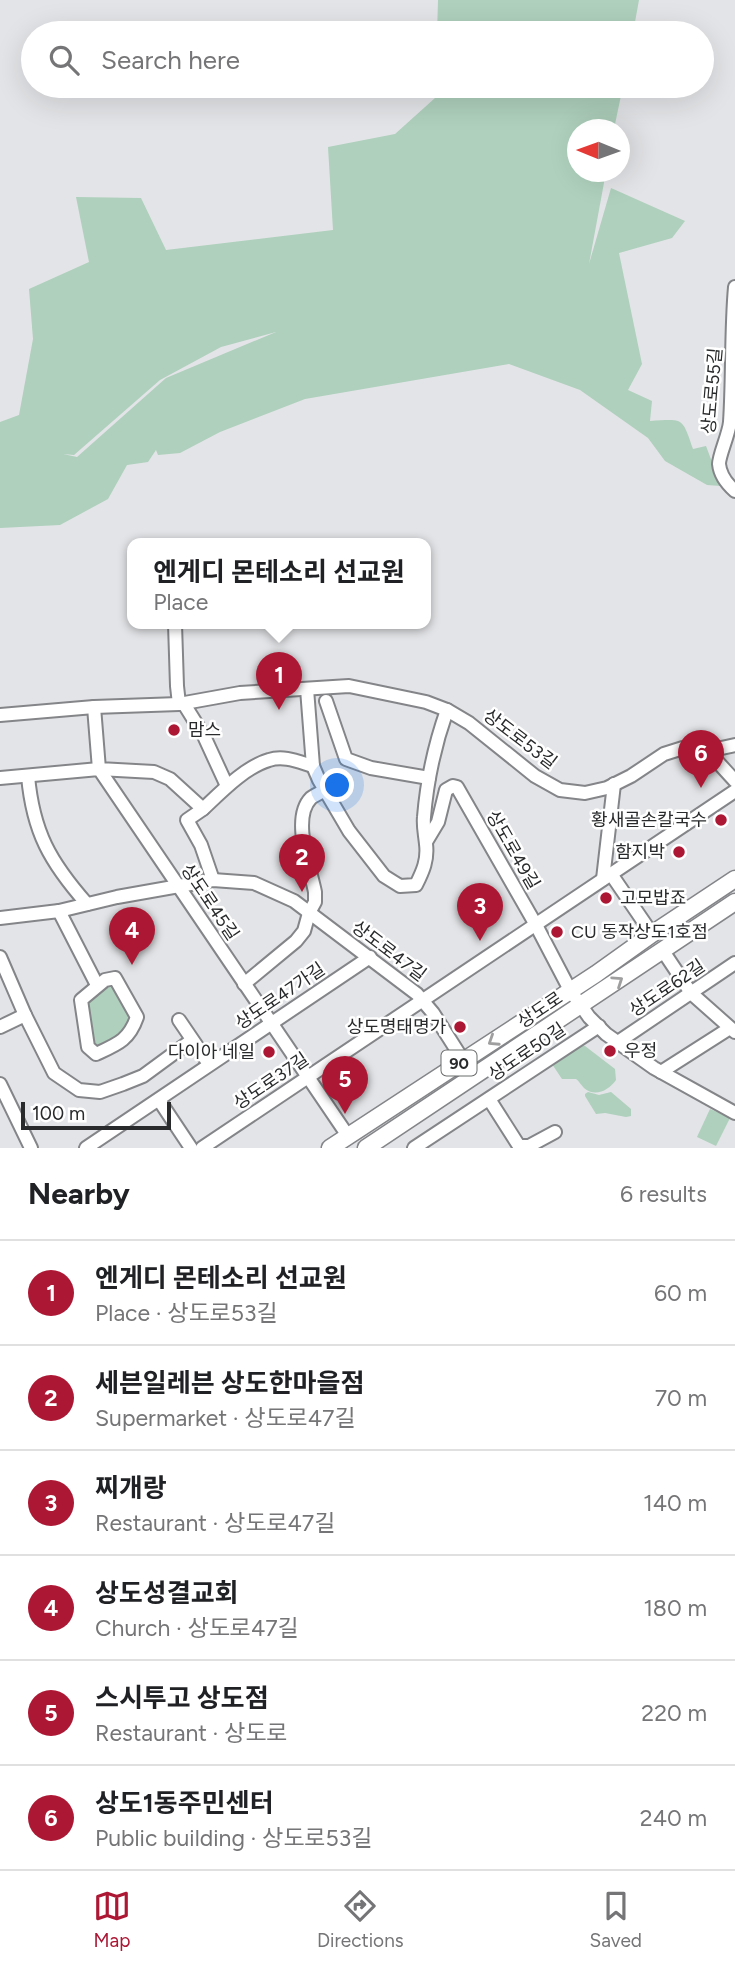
<!DOCTYPE html>
<html lang="en">
<head>
<meta charset="utf-8">
<style>
	body { margin:0; font-family:Figtree,"Noto Sans KR",sans-serif; background:#f2f2f2; color:#202124 }
	.compass { position:absolute; left:567px; top:119px; width:63px; height:63px; border-radius:50%; background:#fff; box-shadow:0 7px 28px #0002; rotate:271deg }
	.scale { position:absolute; left:21px; bottom:18px; width:150px; box-sizing:border-box; padding-left:7px; border:4px solid #292a2b; border-top:0; font-size:19px; line-height:24px; white-space:nowrap; color:#292a2b; -webkit-text-stroke:5px #fff; paint-order:stroke }
	.you { position:absolute; left:338px; top:786px; width:24px; height:24px; margin:-18px; border:5px solid #fff; border-radius:50%; background:#1a73e8; box-shadow:0 0 0 10px #1a73e833 }
	.badge { display:grid; place-items:center; width:46px; height:46px; border-radius:50%; background:#ac1734; color:#fff; font-size:23px; font-weight:700 }
	.pin { position:absolute; translate:-50% -58px; filter:drop-shadow(0 2px 4px #0008) }
	.pin::after { content:''; position:absolute; top:37px; width:24px; height:21px; background:inherit; clip-path:polygon(0 0,100% 0,50% 100%) }
	.popup { position:absolute; left:127px; top:538px; width:304px; height:91px; box-sizing:border-box; display:grid; place-content:center; border-radius:14px; background:#fff; filter:drop-shadow(0 2px 5px #0005); font-size:23px; white-space:nowrap; color:#757577 }
	.popup b { font-size:26px; color:#202124 }
	.popup::after { content:''; position:absolute; left:50%; top:100%; margin-left:-14px; border:14px solid transparent; border-top-color:#fff }
	.list { margin:0; padding:0; list-style:none }
	h2 { display:flex; justify-content:space-between; align-items:center; height:91px; margin:0; padding:0 28px; font-size:30px }
	h2 small { font-size:23px; font-weight:400; color:#757577 }
	.list li { display:grid; grid-template-columns:46px 1fr auto; gap:21px; align-items:center; box-sizing:border-box; height:105px; padding:0 28px; border-top:2px solid #e0e0e0 }
	.list b { display:block; font-size:26px; white-space:nowrap }
	.list p { margin:0; font-size:23px; white-space:nowrap; color:#757577 }
	.list em { font-size:23px; font-style:normal; color:#757577 }
	.icon { flex:none; width:38px; height:38px; fill:none; stroke:currentColor; stroke-width:2; stroke-linecap:round; stroke-linejoin:round }
	.map { position:relative; flex:none; width:735px; height:1148px; overflow:hidden }
	.search { position:absolute; background:#fff; box-shadow:0 7px 28px #0002; left:21px; right:21px; top:21px; height:77px; display:flex; align-items:center; gap:18px; box-sizing:border-box; padding:0 24px; border-radius:38px; color:#757577; font-size:26px }
	.sheet { height:721px; background:#fff }
	nav { display:flex; justify-content:space-around; align-items:center; box-sizing:border-box; height:98px; border-top:2px solid #e0e0e0; background:#fff; font-size:19px; color:#757577 }
	nav a { display:grid; justify-items:center; gap:4px }
	nav .on { color:#ac1734 }
	.map>svg:first-child { display:block }
</style>
</head>
<body>
<div class="map">
<svg width="735" height="1148" viewBox="0 0 735 1148">
	<rect width="100%" height="100%" fill="#e3e4e7"/>
	<g fill="#aed0bc" fill-rule="evenodd">
		<polygon points="438,0 639,0 633,33 437,33"/>
		<path d="M435,86H623L614,129L578,130V172H606L589,264L611,188L685,221L672,238L619,253L642,364L628,390L652,401L650,421C684,419 682,417 693,449L706,446L721,486L707,485L665,461L648,438L580,390L509,364L305,399L220,432L180,453L158,455L156,450L148,462L127,465L108,499L60,525L0,528V422L19,415L33,339L29,289L89,262L76,197L141,198L166,250L333,230L328,147L395,134L435,98ZM276,332L166,378L77,457L63,454L74,455L160,380L221,347Z"/>
		<polygon points="115,978 133,1024 97,1053 89,1044 83,1000"/>
		<path d="M581,1045L585,1046L615,1069L616,1080C609,1090 595,1098 584,1088C581,1085 579,1081 576,1079H562L552,1064Z"/>
		<polygon points="588,1092 599,1095 611,1092 631,1109 631,1116 626,1117 605,1113 596,1114 585,1096 585,1094"/>
		<polygon points="710,1109 730,1118 716,1146 697,1137"/>
	</g>
	<g fill="none" stroke-linecap="round" stroke-linejoin="round">
		<g stroke="#848588" stroke-width="16">
			<g id="minor">
				<path d="M735,287C731,332 733,377 730,422C729,434 719,455 719,464C720,474 727,484 735,491"/>
				<polyline points="175,624 177,686 179,704"/>
				<path d="M307,689L313,766L319,780L349,831L384,876L400,886L416,885C423,871 428,860 426,844C425,834 423,826 424,817C427,780 435,744 447,710"/>
				<polyline points="326,701 346,759 371,768 429,778"/>
				<polyline points="184,704 204,736 227,786"/>
				<path d="M94,707L99,769L154,772L170,779L203,809C221,792 245,767 269,760C284,755 299,762 313,766"/>
				<polyline points="0,715 94,707 179,704 240,693 349,686 426,702 447,710 469,723 535,776 560,790 585,793 607,788 631,776 664,754 683,748 699,750 714,758 735,781"/>
				<polyline points="703,752 735,745"/>
				<path d="M28,776C33,832 50,862 87,904"/>
				<polyline points="0,778 99,769 348,1136"/>
				<polyline points="203,809 187,820 201,845 213,880"/>
				<polyline points="426,842 438,822 446,790 453,786 457,787 536,925 570,990 589,1017 606,1034 654,1068 735,1113"/>
				<polyline points="611,874 652,934"/>
				<polyline points="603,879 614,784"/>
				<polyline points="59,911 97,985"/>
				<polyline points="0,918 59,911 117,897 213,880 254,883 294,901 417,994 433,1013 463,1060"/>
				<polyline points="663,951 691,993 735,1032"/>
				<polyline points="0,957 25,1015 54,1073 79,1090 100,1092 123,1084 143,1076 192,1040"/>
				<path d="M115,978L137,1017C129,1040 118,1044 96,1054L88,1047L81,1000L105,980Z"/>
				<path d="M244,984L296,941L304,931L309,913L315,902V892C310,867 291,818 311,798C315,795 322,792 326,790"/>
				<polyline points="179,1020 209,1064"/>
				<polyline points="0,1027 25,1015"/>
				<polyline points="618,1042 735,963"/>
				<polyline points="661,1072 730,1028"/>
				<polyline points="0,1084 31,1148"/>
				<polyline points="489,1099 519,1146 529,1146 555,1132"/>
				<polyline points="159,1100 191,1148"/>
				<polyline points="86,1148 370,957"/>
				<polyline points="202,1148 735,791"/>
				<polyline points="414,1148 599,1026"/>
			</g>
		</g>
		<g stroke="#848588" stroke-width="19">
			<g id="major">
				<polyline points="330,1148 596,974 652,934 735,879"/>
				<polyline points="366,1148 735,902"/>
			</g>
		</g>
		<use href="#minor" stroke="#fff" stroke-width="12"/>
		<use href="#major" stroke="#fff" stroke-width="16"/>
	</g>
	<defs><path id="oneway-chevron" d="M-2-3.5L2.5 0L-2 3.5" fill="none" stroke-width="1.6" stroke-linecap="round" stroke-linejoin="round" transform="scale(1.75)"/></defs>
	<g stroke="#9f9fa0">
		<use href="#oneway-chevron" transform="translate(618 981) rotate(-34)"/>
		<use href="#oneway-chevron" transform="translate(493 1041) rotate(147)"/>
	</g>
	<g fill="#ac1734" stroke="#fff" stroke-width="2.5">
		<circle cx="174" cy="730" r="7"/>
		<circle cx="721" cy="820" r="7"/>
		<circle cx="679" cy="852" r="7"/>
		<circle cx="606" cy="898" r="7"/>
		<circle cx="557" cy="932" r="7"/>
		<circle cx="460" cy="1027" r="7"/>
		<circle cx="610" cy="1051" r="7"/>
		<circle cx="269" cy="1052" r="7"/>
	</g>
	<g text-anchor="middle" dominant-baseline="central" stroke-width="5" stroke-linejoin="round" paint-order="stroke">
		<rect fill="#fff" stroke="#696a6b" stroke-width="2" x="441.5" y="1050.5" width="35" height="25" rx="5"/>
		<g font-size="16" font-weight="bold" fill="#292a2b">
			<text x="459" y="1063">90</text>
		</g>
		<g font-size="18" fill="#292a2b" stroke="#fff">
			<text transform="translate(712 391) rotate(-85)">상도로55길</text>
			<text transform="translate(520 739) rotate(37)">상도로53길</text>
			<text transform="translate(513 850) rotate(60)">상도로49길</text>
			<text transform="translate(210 902) rotate(56)">상도로45길</text>
			<text transform="translate(389 951) rotate(37)">상도로47길</text>
			<text transform="translate(667 988) rotate(-34)">상도로62길</text>
			<text transform="translate(280 996) rotate(-34)">상도로47가길</text>
			<text transform="translate(540 1010) rotate(-34)">상도로</text>
			<text transform="translate(527 1052) rotate(-34)">상도로50길</text>
			<text transform="translate(271 1081) rotate(-34)">상도로37길</text>
		</g>
		<g font-size="18" fill="#292a2b" stroke="#fff" text-anchor="start">
			<text x="188" y="730">맘스</text>
			<text x="707" y="820" text-anchor="end">황새골손칼국수</text>
			<text x="665" y="852" text-anchor="end">함지박</text>
			<text x="620" y="898">고모밥죠</text>
			<text x="571" y="932">CU 동작상도1호점</text>
			<text x="446" y="1027" text-anchor="end">상도명태명가</text>
			<text x="624" y="1051">우정</text>
			<text x="255" y="1052" text-anchor="end">다이아 네일</text>
		</g>
	</g>
</svg>
<svg class="compass" viewBox="-18 -18 36 36"><path d="M0-13l5 13h-10z" fill="#e53935"/><path d="M0 13l5-13h-10z" fill="#757577"/></svg>
<div class="scale">100 m</div>
<div class="you"></div>
<div class="pin badge" style="left:279px;top:710px">1</div>
<div class="popup"><b>엔게디 몬테소리 선교원</b>Place</div>
<div class="pin badge" style="left:302px;top:892px">2</div>
<div class="pin badge" style="left:480px;top:941px">3</div>
<div class="pin badge" style="left:132px;top:965px">4</div>
<div class="pin badge" style="left:345px;top:1114px">5</div>
<div class="pin badge" style="left:701px;top:788px">6</div>
<div class="search"><svg class="icon" aria-label="search" viewBox="0 0 24 24"><circle cx="10" cy="10" r="6"/><path d="M15 15l6 6"/></svg>Search here</div>
</div>
<section class="sheet">
<h2>Nearby<small>6 results</small></h2>
<ul class="list">
<li><span class="badge">1</span><div><b>엔게디 몬테소리 선교원</b><p>Place · 상도로53길</p></div><em>60 m</em></li>
<li><span class="badge">2</span><div><b>세븐일레븐 상도한마을점</b><p>Supermarket · 상도로47길</p></div><em>70 m</em></li>
<li><span class="badge">3</span><div><b>찌개랑</b><p>Restaurant · 상도로47길</p></div><em>140 m</em></li>
<li><span class="badge">4</span><div><b>상도성결교회</b><p>Church · 상도로47길</p></div><em>180 m</em></li>
<li><span class="badge">5</span><div><b>스시투고 상도점</b><p>Restaurant · 상도로</p></div><em>220 m</em></li>
<li><span class="badge">6</span><div><b>상도1동주민센터</b><p>Public building · 상도로53길</p></div><em>240 m</em></li>
</ul>
</section>
<nav>
<a class="on"><svg class="icon" aria-label="map" viewBox="0 0 24 24"><path d="M3 6l6-2 6 2 6-2v14l-6 2-6-2-6 2zM9 4v14M15 6v14"/></svg>Map</a>
<a><svg class="icon" aria-label="directions" viewBox="0 0 24 24"><path d="M12 3l9 9-9 9-9-9zM9 14v-3h6M13 9l2 2-2 2"/></svg>Directions</a>
<a><svg class="icon" aria-label="saved" viewBox="0 0 24 24"><path d="M7 4h10v16l-5-4-5 4z"/></svg>Saved</a>
</nav>
</body>
</html>
